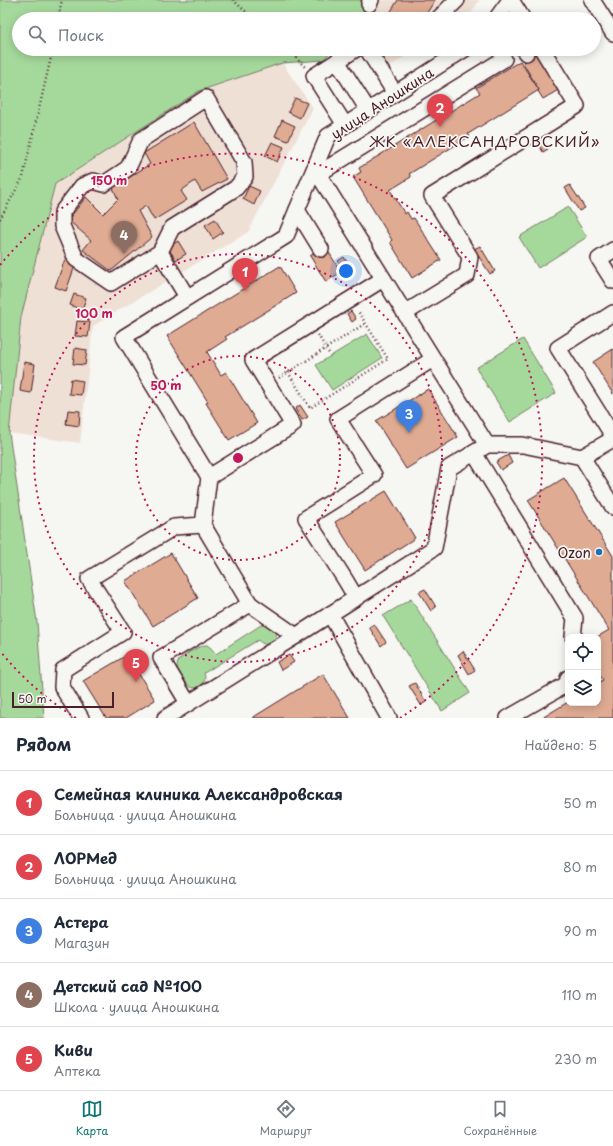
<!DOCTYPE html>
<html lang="ru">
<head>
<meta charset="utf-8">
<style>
	body { margin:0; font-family:"Playpen Sans",sans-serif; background:#f6f6f7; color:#1f2937 }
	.controls { position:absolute; right:12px; bottom:12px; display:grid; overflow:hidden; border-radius:8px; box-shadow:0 2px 10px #0003 }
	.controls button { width:36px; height:36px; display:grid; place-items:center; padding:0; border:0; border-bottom:1px solid #e0e1e3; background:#fff; color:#1f2937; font:20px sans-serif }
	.scale { position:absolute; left:12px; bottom:10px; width:102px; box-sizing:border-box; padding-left:4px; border:2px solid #4a1f2b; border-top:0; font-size:11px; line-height:14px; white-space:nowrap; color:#4a1f2b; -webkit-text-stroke:3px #f6f6f2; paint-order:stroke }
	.you { position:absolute; left:346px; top:271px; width:14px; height:14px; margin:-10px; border:3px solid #fff; border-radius:50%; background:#1a73e8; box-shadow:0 0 0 6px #1a73e833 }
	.badge { display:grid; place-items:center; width:26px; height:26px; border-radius:50%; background:#0f766e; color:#fff; font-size:13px; font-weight:700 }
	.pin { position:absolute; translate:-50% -33px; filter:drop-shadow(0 1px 2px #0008) }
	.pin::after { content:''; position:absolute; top:21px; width:14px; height:12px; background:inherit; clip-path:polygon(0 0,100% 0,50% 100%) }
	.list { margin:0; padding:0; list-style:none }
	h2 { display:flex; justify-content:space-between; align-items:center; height:52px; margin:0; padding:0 16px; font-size:17px }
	h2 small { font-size:13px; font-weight:400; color:#747a83 }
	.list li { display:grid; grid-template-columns:26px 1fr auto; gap:12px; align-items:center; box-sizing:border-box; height:64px; padding:0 16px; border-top:1px solid #e0e1e3 }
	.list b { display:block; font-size:15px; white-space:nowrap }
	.list p { margin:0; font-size:13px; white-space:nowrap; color:#747a83 }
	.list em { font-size:13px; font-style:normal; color:#747a83 }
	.icon { flex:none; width:22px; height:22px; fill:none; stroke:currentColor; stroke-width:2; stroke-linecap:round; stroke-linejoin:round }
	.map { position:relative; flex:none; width:613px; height:718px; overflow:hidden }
	.search { position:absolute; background:#fff; box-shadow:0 2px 10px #0003; left:12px; right:12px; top:12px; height:44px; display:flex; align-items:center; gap:10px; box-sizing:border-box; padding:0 14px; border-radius:22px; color:#747a83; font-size:15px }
	.sheet { height:372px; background:#fff }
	nav { display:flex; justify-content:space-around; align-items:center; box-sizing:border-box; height:56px; border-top:1px solid #e0e1e3; background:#fff; font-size:11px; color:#747a83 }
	nav a { display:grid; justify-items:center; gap:2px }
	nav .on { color:#0f766e }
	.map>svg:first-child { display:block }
</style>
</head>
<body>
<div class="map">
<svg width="613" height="718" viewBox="0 0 613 718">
	<rect width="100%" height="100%" fill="#f6f6f2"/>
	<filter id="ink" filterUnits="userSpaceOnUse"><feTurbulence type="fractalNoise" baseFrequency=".025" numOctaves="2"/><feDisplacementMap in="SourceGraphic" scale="8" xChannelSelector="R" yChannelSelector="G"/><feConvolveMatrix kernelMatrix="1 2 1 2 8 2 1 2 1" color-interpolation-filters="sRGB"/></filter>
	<g filter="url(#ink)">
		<g fill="#efe0d6">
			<polygon points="358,0 479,0 472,12 461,19 354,19"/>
			<polygon points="376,49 416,49 389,67"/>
			<polygon points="282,63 313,108 248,232 93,326 80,443 9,433 21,317 55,184 199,91"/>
		</g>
		<g fill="#a5d99c" stroke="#787c64">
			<polygon points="0,0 367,0 364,15 360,19 19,19 19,49 333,49 323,60 282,63 199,91 55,184 21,317 9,433 37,622 44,718 0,718"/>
			<polygon points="568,207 587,237 538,268 519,237"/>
			<polygon points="367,334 382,358 332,390 316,365"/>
			<polygon points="523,339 556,393 510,422 476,368"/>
			<polygon points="411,599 470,693 442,711 383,616"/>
			<path d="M266,623C268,625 272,626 274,628C282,636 269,652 258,640L204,673C208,682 198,692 189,686C186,683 184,679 181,676C180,673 178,671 177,668C177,664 178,661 180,659C184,655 202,644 207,645C211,647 213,651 216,654L261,625Z"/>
		</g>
		<g fill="#dfab93" stroke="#4a1f2b">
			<polygon points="398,0 435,0 423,19 386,19"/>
			<polygon points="533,49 535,49 560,89 543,99 538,91 539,90 523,63 526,61 523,55"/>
			<polygon points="520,61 539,90 468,134 470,136 409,174 411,177 390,190 405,214 407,212 411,219 414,218 441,260 412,278 390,242 392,240 353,177 361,172 359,168 480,93 476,88"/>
			<polygon points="295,98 307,103 300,118 288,112"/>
			<polygon points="282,120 295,126 288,141 275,136"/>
			<polygon points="194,122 227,179 202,192 195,181 181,191 187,200 154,220 146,206 138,211 152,237 111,271 83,250 91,240 68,220 86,197 103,214 118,199 113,188 150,164 144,153"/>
			<polygon points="541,137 548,149 543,152 536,140"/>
			<polygon points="272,142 284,147 277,162 265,156"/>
			<polygon points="570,185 585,208 579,211 565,188"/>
			<polygon points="249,186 260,191 254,205 243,199"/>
			<polygon points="215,219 223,232 213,239 205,225"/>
			<polygon points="178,241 186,254 176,260 168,248"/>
			<polygon points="325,246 341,272 326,282 310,256"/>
			<polygon points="480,246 495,271 490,274 474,249"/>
			<polygon points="344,257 350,268 345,271 338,261"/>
			<polygon points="65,259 76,263 66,291 55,287"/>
			<polygon points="280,266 296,293 225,337 227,339 207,352 221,375 226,372 257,423 229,440 206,403 208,402 167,336"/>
			<polygon points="74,294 86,298 82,310 70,305"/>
			<polygon points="351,311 356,319 352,322 347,314"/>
			<polygon points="77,321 90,322 88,337 75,336"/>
			<polygon points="75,348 87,350 85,365 73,364"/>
			<polygon points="613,349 613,394 593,362"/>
			<polygon points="24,362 35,364 31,393 20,391"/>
			<polygon points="71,379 83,381 81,395 69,394"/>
			<polygon points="428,389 458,437 406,469 376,421"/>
			<polygon points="300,405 308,417 302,420 295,409"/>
			<polygon points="68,410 80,411 79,426 66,424"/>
			<polygon points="508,455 512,463 501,470 496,462"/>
			<polygon points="564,478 613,556 613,718 542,718 568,702 568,703 598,703 598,683 603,680 598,672 598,637 597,637 609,630 528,500"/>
			<polygon points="386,491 415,538 365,570 335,522"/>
			<polygon points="171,553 198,598 153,626 125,581"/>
			<polygon points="425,589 436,607 431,611 419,592"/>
			<polygon points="374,624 386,642 381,646 369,627"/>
			<polygon points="463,651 475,670 469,674 458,655"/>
			<polygon points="127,655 155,700 126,718 106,718 83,681"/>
			<polygon points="289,655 294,662 281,670 277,662"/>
			<polygon points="323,674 350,718 313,718 312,717 311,718 252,718"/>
			<polygon points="415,683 426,702 421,705 409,686"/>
		</g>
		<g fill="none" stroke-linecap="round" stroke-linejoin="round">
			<g stroke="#4a1f2b" stroke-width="18">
				<g id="minor">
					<polyline points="511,0 523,19"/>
					<polyline points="592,0 613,33"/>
					<polyline points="369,4 371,0"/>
					<polyline points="438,19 457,0"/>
					<polyline points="496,19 510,0"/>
					<polyline points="367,49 395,93"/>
					<polyline points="523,49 526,53"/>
					<polyline points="337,61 368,110"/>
					<polyline points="345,125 314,76 356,49"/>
					<polyline points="315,169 487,445"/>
					<polyline points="318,174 504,59"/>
					<polyline points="297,210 321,249"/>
					<polyline points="613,250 599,259 613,281"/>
					<polyline points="160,252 111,283 76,259 62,226 62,212 82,186 93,181 104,184 128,168 141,140 206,98 244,162 245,177 236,188 172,228 160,252 187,297"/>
					<polyline points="405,313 467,275 470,257 432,196 577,106 542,49"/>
					<polyline points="613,313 558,348 613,436"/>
					<polyline points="474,453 575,618 573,637"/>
					<polyline points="582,457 613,507"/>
					<polyline points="209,477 293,425 253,360 383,279"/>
					<polyline points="203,525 250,604"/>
					<polyline points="356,598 346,581 306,518 374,475 338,419 433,359"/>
					<polyline points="330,614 389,718"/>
					<polyline points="188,703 161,658 250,604 296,636"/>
					<polyline points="81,718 62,687 63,670 123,632 89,579 174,527 203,525 209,477 124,337 286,236 328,136 465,49"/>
					<polyline points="165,718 296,636 434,548 449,468 487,445 523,445 582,457 613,439"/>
					<polyline points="508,718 567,684 568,678"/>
				</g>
			</g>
			<g stroke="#4a1f2b" stroke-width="2.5" stroke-dasharray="1 3" stroke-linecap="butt">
				<polyline points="233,0 254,19"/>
				<polyline points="58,19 62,0"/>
				<polyline points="287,49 305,67"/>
				<polyline points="0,219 23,177 53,49"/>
				<polyline points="318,335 330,355"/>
				<polyline points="288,372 310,408 388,359 358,311"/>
				<polyline points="279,378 366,323"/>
			</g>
			<use href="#minor" stroke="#f6f6f2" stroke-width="15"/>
		</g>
	</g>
	<g fill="none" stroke="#c2185b" stroke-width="2" stroke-dasharray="2 4">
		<circle cx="238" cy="458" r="102"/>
		<circle cx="238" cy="458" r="204"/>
		<path d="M76 718A306 306 0 0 1 0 651M0 265A306 306 0 1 1 400 718"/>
	</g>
	<circle fill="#1f6fb2" stroke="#f6f6f2" stroke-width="1.5" cx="599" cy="552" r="4"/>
	<g text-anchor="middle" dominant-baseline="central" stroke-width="3.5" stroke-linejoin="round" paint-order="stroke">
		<g font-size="14" fill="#4a1f2b" stroke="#f6f6f2">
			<text transform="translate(382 103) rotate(-33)">улица Аношкина</text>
		</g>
		<g font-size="14" fill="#4a1f2b" stroke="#f6f6f2" text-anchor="end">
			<text x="591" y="552">Ozon</text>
		</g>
		<g font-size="15" letter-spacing="1" fill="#4a1f2b" stroke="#f6f6f2">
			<text x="485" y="140">ЖК «АЛЕКСАНДРОВСКИЙ»</text>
		</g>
	</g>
	<circle cx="238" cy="458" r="6" fill="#c2185b" stroke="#f6f6f2" stroke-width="2"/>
	<g font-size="12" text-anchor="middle" font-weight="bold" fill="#c2185b" stroke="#f6f6f2" stroke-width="3.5" stroke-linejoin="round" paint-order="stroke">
		<text x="109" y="185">150 m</text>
		<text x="94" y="318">100 m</text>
		<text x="166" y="390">50 m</text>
	</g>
</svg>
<div class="controls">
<button><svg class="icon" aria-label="locate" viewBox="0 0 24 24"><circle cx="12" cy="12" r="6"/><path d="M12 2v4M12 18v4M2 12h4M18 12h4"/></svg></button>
<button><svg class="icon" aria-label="layers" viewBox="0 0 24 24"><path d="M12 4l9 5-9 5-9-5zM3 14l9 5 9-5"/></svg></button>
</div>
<div class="scale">50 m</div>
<div class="you"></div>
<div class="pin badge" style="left:245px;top:291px;background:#e0444e">1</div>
<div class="pin badge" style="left:440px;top:127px;background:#e0444e">2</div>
<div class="pin badge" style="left:409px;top:433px;background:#3f7fe0">3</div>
<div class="pin badge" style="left:124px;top:254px;background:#8d6e63">4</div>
<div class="pin badge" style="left:136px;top:682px;background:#e0444e">5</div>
<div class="search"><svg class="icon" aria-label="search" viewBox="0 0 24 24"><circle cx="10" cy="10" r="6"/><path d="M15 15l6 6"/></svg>Поиск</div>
</div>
<section class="sheet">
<h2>Рядом<small>Найдено: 5</small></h2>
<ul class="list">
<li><span class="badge" style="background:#e0444e">1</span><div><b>Семейная клиника Александровская</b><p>Больница · улица Аношкина</p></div><em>50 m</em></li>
<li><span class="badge" style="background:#e0444e">2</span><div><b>ЛОРМед</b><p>Больница · улица Аношкина</p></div><em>80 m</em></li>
<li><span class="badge" style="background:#3f7fe0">3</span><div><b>Астера</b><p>Магазин</p></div><em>90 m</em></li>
<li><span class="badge" style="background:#8d6e63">4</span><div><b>Детский сад №100</b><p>Школа · улица Аношкина</p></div><em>110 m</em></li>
<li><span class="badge" style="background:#e0444e">5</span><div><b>Киви</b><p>Аптека</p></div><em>230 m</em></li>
</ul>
</section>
<nav>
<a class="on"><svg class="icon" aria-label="map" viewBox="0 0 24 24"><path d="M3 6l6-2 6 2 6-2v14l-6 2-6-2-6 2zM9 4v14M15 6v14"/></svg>Карта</a>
<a><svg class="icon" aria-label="directions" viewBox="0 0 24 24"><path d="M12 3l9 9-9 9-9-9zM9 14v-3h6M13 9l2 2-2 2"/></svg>Маршрут</a>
<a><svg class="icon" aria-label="saved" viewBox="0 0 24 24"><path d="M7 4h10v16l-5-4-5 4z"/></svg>Сохранённые</a>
</nav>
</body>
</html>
